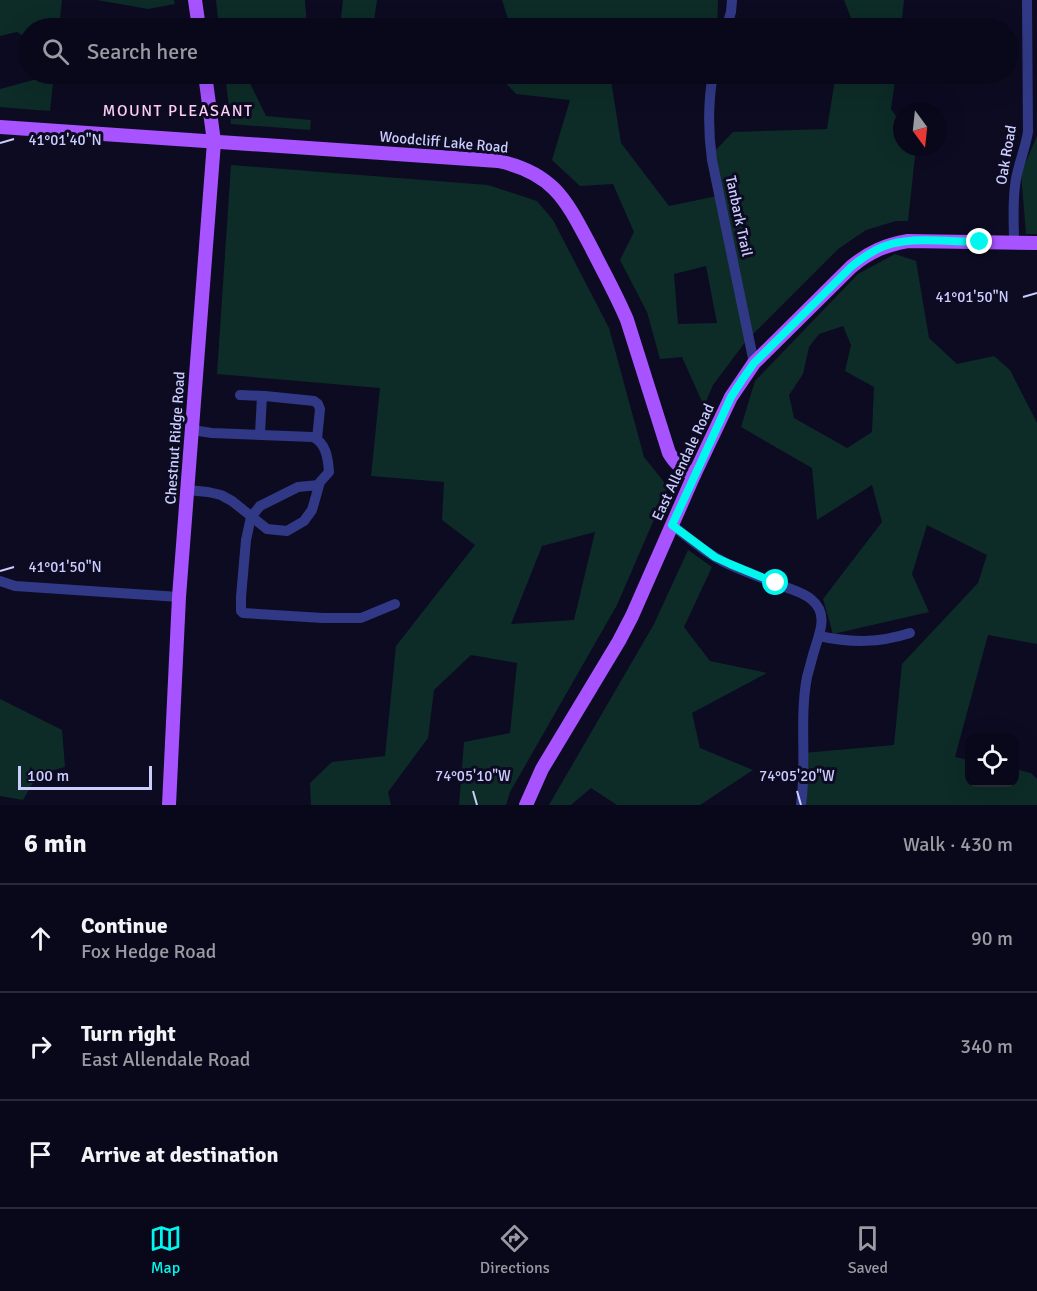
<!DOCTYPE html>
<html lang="en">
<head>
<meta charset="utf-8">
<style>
	body { margin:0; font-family:Signika,sans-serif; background:#171627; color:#f1f3f6 }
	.controls { position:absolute; right:18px; bottom:18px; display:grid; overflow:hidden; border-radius:12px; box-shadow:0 6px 24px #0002 }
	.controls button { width:54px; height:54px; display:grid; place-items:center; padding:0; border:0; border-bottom:2px solid #292939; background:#09081a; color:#f1f3f6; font:30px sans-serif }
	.compass { position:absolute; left:893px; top:102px; width:54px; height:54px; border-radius:50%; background:#09081a; box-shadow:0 6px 24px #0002; rotate:165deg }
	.scale { position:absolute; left:18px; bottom:15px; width:134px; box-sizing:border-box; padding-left:6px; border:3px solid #cccdff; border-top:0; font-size:16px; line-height:21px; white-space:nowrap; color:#cccdff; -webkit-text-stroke:4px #0c0b22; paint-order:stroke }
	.stop { position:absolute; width:18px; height:18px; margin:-14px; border:4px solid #00f7ee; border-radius:50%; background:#fff }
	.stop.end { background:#00f7ee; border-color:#fff; box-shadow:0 2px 6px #0008 }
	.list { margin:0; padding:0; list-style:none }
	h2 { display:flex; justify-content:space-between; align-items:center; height:78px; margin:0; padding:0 24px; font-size:26px }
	h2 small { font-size:20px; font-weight:400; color:#999aa2 }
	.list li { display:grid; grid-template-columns:39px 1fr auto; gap:18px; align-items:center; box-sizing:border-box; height:108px; padding:0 24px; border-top:2px solid #292939 }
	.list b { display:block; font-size:22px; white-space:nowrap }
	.list p { margin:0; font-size:20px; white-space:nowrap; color:#999aa2 }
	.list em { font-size:20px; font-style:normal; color:#999aa2 }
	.icon { flex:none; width:33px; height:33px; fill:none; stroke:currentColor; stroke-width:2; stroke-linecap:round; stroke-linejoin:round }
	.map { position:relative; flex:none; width:1037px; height:805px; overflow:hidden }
	.search { position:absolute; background:#09081a; box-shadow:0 6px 24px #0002; left:18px; right:18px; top:18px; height:66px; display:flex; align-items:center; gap:15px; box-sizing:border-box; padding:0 21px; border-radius:33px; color:#999aa2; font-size:22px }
	.sheet { height:402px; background:#09081a }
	nav { display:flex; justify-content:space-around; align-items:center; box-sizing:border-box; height:84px; border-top:2px solid #292939; background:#09081a; font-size:16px; color:#999aa2 }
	nav a { display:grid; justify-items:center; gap:3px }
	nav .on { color:#00f7ee }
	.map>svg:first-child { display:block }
</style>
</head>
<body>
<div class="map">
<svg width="1037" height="805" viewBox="0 0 1037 805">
	<rect width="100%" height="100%" fill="#0c0b22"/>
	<g fill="#0d2c27" fill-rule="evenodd">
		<polygon points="0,0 62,0 59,28 28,28 28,39 17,32 0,36"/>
		<polygon points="97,0 174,0 175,4 148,9"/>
		<polygon points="216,0 305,0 307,28 219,28"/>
		<polygon points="343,0 377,0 373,28 340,28"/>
		<polygon points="502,0 718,0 717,28 511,28"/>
		<polygon points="844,0 904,0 901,28 855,28"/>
		<polygon points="37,74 54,74 50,111 0,107 0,89 37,79"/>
		<polygon points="225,74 258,74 249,81 266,116 311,120 310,130 231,124"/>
		<path d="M500,74H610L621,143L669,206L717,196L711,155L733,132L827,129L835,79L840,74H896L891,109L902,125V147H916L908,221H896L866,230L838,249L746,341L713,385L704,406L682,357L660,359L647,312L620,260L634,232L613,184L580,186L552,160L570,100L516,94L499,76ZM706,266L717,323L678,324L674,274Z"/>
		<polygon points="1037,136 1037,234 1026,234 1021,173"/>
		<path d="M231,165L488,185L537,201L553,220L609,328L644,457L668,487L617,605L510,792L506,805H459L464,742L510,733L517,663L471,655L434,690L428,738L388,792L391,805H311L310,783L332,762L385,756L396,646L475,545L442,520L444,482L371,476L380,388L217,374ZM595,532L574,620L511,624L542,546Z"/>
		<path d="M895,254L916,261L929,338L957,364L994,356L1010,370L1037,423V644L988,635L955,757L969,760L970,782H1014L1015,769L1031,773L1037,779V805H796L803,753L894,745L902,664L978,583L987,555L927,525L912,574L929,612L833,634L823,599L882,522L872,485L817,520L812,468L741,427L755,381L858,274ZM843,326L851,345L845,371L874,387L872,432L847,448L794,418L789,395L803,374L809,347L819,334Z"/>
		<polygon points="688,550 712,567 684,627 710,661 767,673 692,713 700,748 753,770 700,805 617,805 591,788 571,805 549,805 654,624"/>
		<polygon points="0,699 62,730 65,767 38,774 23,800 0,796"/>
	</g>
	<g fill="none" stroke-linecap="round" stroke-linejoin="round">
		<g stroke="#313986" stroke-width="10">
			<polyline points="726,28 731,12 732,0"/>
			<path d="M713,74C708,102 708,131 712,160L754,363"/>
			<path d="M1014,243C1014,222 1012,200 1016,179C1019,163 1025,149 1028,132L1027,0"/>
			<polyline points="240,395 265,396 314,401 318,404 320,409 317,439"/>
			<polyline points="260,434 262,396"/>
			<polyline points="319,485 298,487 260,506 251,517 246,540 241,597 241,611 243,613 323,618 361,618 395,604"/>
			<path d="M187,490L208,492L221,495L232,501L267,529L287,531L304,521L312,510L320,482L329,472C328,458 326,443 313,437L212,433L192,430"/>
			<path d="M672,525C690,539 707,554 728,564C747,573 768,580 788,588C796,591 806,594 812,600C830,615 818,636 813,655C811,662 809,670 807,677C799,719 807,762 801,805"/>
			<polyline points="0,581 15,586 179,597"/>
			<path d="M819,636C851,643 879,643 910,633"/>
		</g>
		<g stroke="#a753ff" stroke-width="14">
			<polyline points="195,0 199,28"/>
			<path d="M0,127L498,161C555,173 567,202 592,249C604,273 617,296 627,320L669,453C676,465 683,469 694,475"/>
			<polyline points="169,805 179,597 214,142 205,74"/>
			<path d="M526,805L542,769L619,641L632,616L694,475L731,397L754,363L851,267C869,252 885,245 908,241L1037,243"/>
		</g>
	</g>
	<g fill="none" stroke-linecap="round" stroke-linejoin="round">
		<path stroke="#00f7ee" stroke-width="8" d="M776,583L730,564L715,557L672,525L731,397L742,380L754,363L851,267C863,257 876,248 891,244C916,237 954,242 980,242"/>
	</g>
	<path fill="none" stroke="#cccdff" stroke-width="2" d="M0,143L14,139M1023,297L1037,293M0,571L14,567M473,791L477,805M797,791L801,805"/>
	<g text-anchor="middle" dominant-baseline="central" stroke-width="6" stroke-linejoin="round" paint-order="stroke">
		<g font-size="15" fill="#cccdff" stroke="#0c0b22">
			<text transform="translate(444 142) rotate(5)">Woodcliff Lake Road</text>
			<text transform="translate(1006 155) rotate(-80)">Oak Road</text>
			<text transform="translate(739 216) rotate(78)">Tanbark Trail</text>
			<text transform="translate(175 438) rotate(-86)">Chestnut Ridge Road</text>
			<text transform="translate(683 462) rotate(-65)">East Allendale Road</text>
		</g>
		<g font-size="16" letter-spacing="1.5" fill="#ffcef4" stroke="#0c0b22">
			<text x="178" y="111">MOUNT PLEASANT</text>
		</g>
	</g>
	<g font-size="15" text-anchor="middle" fill="#cccdff" stroke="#0c0b22" stroke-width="6" stroke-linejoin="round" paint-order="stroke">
		<text x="65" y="145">41°01'40"N</text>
		<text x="972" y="302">41°01'50"N</text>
		<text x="65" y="572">41°01'50"N</text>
		<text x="473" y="781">74°05'10"W</text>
		<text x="797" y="781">74°05'20"W</text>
	</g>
</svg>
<div class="controls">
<button><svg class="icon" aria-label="locate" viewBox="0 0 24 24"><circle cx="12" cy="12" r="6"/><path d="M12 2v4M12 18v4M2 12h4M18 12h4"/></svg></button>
</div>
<svg class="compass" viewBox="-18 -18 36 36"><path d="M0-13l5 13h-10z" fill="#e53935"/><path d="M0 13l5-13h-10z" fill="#999aa2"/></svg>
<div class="scale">100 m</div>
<div class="stop" style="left:776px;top:583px"></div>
<div class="stop end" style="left:980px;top:242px"></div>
<div class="search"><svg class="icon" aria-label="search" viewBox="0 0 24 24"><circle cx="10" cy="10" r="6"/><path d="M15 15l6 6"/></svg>Search here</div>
</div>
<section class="sheet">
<h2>6 min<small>Walk · 430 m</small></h2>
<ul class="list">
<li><svg class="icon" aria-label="ahead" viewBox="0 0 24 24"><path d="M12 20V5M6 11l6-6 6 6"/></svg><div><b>Continue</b><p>Fox Hedge Road</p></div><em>90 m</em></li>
<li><svg class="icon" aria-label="right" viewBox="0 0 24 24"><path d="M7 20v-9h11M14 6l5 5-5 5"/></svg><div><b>Turn right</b><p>East Allendale Road</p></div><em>340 m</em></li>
<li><svg class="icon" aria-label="arrive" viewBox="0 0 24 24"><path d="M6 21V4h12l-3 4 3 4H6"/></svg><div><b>Arrive at destination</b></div></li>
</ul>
</section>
<nav>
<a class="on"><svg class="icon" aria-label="map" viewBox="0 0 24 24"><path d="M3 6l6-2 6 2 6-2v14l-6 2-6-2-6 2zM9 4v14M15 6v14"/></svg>Map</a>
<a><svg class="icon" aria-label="directions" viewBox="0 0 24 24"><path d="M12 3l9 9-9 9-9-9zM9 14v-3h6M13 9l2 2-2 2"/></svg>Directions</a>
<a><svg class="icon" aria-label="saved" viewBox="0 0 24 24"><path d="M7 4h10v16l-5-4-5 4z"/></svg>Saved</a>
</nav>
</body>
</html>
